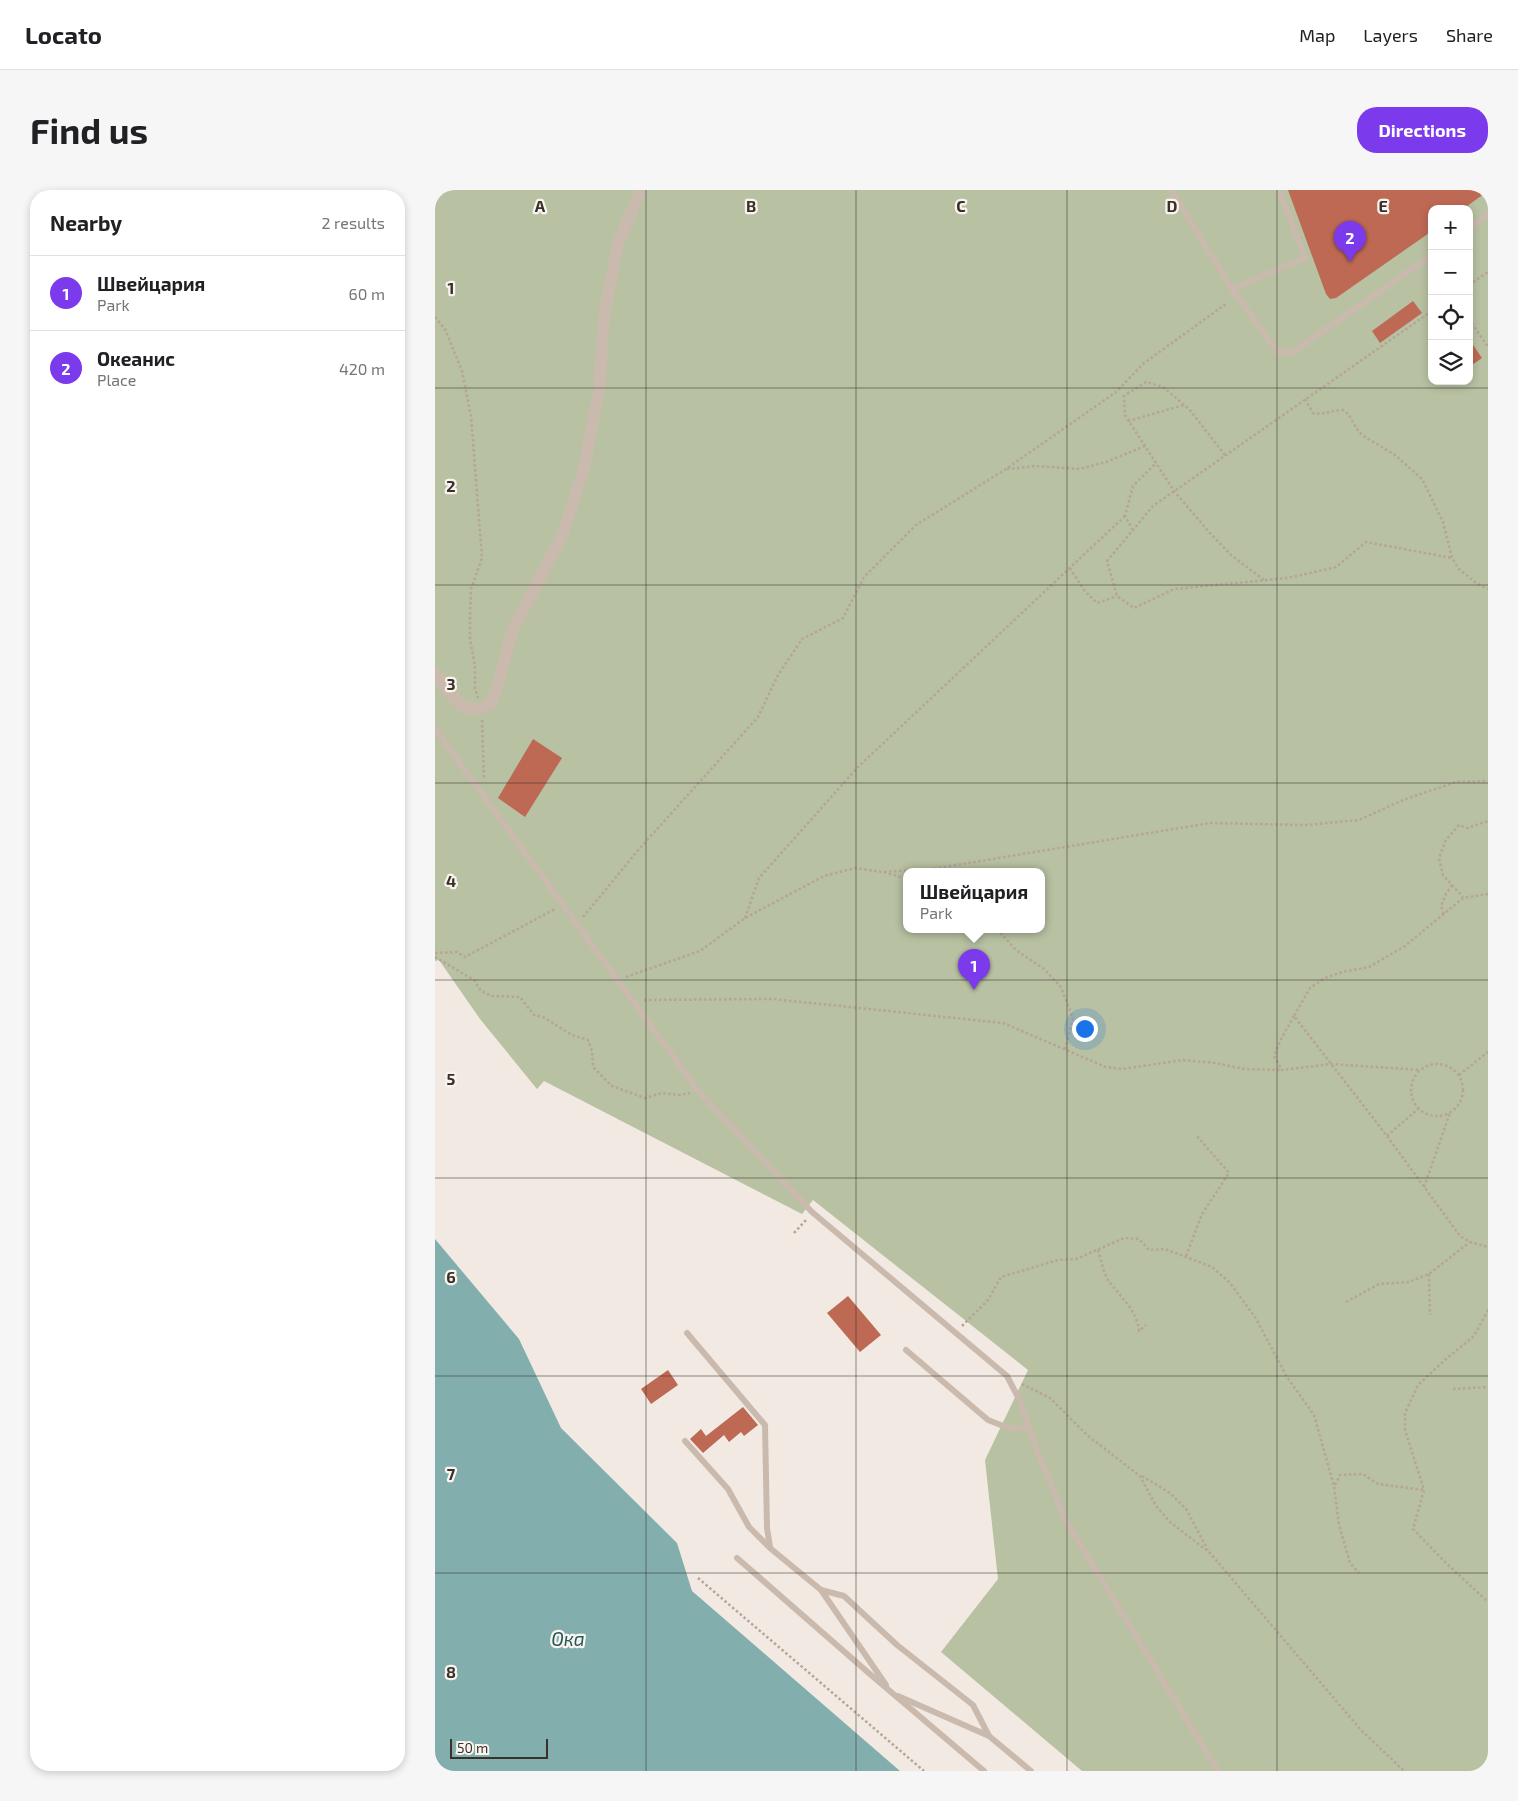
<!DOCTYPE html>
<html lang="en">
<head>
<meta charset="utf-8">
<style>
	body { margin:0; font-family:"Exo 2",sans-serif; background:#f6f6f6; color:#202124 }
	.controls { position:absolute; right:15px; top:15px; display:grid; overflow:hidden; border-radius:10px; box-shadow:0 2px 8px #0003 }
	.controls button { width:45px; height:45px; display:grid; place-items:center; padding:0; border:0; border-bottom:1px solid #e0e0e0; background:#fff; color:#202124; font:25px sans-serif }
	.scale { position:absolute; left:15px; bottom:12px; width:98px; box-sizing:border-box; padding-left:5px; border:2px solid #39302c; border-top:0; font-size:14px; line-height:18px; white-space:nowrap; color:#39302c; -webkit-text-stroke:4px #faf4ef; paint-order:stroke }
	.you { position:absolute; left:649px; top:838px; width:18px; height:18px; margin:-12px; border:4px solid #fff; border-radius:50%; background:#1a73e8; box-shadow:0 0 0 8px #1a73e833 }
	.badge { display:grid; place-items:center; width:32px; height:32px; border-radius:50%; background:#7c3aed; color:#fff; font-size:16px; font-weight:700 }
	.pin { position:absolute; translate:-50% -41px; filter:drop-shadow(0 1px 2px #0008) }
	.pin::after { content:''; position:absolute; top:26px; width:18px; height:15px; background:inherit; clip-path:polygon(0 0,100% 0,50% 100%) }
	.popup { position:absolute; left:468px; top:678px; width:142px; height:65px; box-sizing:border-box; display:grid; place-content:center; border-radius:10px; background:#fff; filter:drop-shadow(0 1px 4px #0005); font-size:16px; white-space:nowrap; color:#757577 }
	.popup b { font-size:19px; color:#202124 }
	.popup::after { content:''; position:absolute; left:50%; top:100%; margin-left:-10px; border:10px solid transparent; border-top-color:#fff }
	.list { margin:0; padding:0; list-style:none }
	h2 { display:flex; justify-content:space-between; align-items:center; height:65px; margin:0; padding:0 20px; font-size:21px }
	h2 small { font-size:16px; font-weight:400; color:#757577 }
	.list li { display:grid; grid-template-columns:32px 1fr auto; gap:15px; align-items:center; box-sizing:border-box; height:75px; padding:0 20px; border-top:1px solid #e0e0e0 }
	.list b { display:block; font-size:19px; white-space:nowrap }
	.list p { margin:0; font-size:16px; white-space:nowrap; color:#757577 }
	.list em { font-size:16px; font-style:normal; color:#757577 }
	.icon { flex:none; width:28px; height:28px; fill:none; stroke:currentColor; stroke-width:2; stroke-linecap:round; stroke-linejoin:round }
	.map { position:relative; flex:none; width:1053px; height:1581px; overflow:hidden; border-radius:20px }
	header { display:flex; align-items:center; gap:30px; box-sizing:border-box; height:70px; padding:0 25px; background:#fff; border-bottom:1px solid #e0e0e0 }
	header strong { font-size:24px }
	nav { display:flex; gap:28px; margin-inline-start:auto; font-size:18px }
	.intro { display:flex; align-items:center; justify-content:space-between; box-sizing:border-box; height:120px; padding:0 30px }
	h1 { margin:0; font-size:35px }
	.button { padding:12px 22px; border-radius:20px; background:#7c3aed; color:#fff; font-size:18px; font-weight:700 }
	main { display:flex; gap:30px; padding:0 30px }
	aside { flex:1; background:#fff; border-radius:20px; box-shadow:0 2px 8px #0003 }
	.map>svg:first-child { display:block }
</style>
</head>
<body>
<header>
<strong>Locato</strong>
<nav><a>Map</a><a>Layers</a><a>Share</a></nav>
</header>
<div class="intro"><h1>Find us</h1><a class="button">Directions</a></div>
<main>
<aside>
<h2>Nearby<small>2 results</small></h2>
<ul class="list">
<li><span class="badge">1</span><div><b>Швейцария</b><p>Park</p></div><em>60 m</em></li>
<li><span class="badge">2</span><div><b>Океанис</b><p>Place</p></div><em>420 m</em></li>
</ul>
</aside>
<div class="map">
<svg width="1053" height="1581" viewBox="0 0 1053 1581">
	<rect width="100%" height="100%" fill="#f2eae2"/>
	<path fill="#b8c1a2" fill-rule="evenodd" d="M0,0H1053V1581H647L506,1462L563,1389L550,1270L593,1180L378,1010L367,1024L109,891L102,899L45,829L4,770L0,771ZM997,19H1034V191H997ZM472,681H606V739H472Z"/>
	<polygon fill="#82aeae" points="0,1049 84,1149 126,1238 242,1353 257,1401 465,1581 0,1581"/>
	<g fill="#be6954">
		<polygon points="853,0 1053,0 1053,1 1028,19 997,19 997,41 901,108 895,109 891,104"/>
		<polygon points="978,111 987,123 945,153 937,141"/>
		<polygon points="1034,149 1047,168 1034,177"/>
		<polygon points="98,549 127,568 90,627 63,608"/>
		<polygon points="413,1106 446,1145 425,1162 392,1123"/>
		<polygon points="233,1180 243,1195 216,1214 206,1199"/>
		<polygon points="308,1217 323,1235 309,1246 306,1242 294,1252 289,1245 268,1263 255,1249 266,1239 271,1246"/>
	</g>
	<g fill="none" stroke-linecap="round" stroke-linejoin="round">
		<g stroke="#b6a498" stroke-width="2.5" stroke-dasharray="2.5 2.5" stroke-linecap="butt">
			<polyline points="1034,95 1053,82"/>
			<polyline points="997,121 718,316 672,371 682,406 699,418 739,399 853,388 901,377 931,352 1017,368"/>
			<polyline points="0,127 10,139 27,181 36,226 47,368 36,399 35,430 35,450 40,476 40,498 43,508"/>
			<polyline points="1034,129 1053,157"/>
			<path d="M870,209L878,223C889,225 896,220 908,220L914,225L922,239L927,245L960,265L987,289L1008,332L1017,368L1024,379L1041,393L1053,399"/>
			<polyline points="693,231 749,215"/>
			<polyline points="790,265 754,219 728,197 711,192 689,206 690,225 739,301 774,342 796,365 829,390"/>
			<polyline points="572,279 600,276 645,279 671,272 710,256"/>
			<polyline points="698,340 690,326 698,296 721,273"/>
			<polyline points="635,378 649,400 662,413 682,406"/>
			<polyline points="47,530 49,590"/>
			<polyline points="449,682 472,689"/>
			<polyline points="1017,695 1028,707"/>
			<polyline points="1053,704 1028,708 970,756 934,777 907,782 888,789 875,798 859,826 952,946 1025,1046 1035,1052 1053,1057"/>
			<polyline points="1009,724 1006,716 1011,704 1017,695 1008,685 1004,668 1011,650 1024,635 1032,638 1053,631"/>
			<polyline points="148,727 205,658 323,527 343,485 367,449 408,428 429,387 481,335 571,279 681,202 709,173 791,114"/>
			<polyline points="310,728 324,688 423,577 690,326"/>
			<polyline points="562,739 581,760 609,779 626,797 638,828 630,860"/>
			<polyline points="0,763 22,762 30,767 120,719"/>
			<polyline points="0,767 39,790 46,801 57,806 85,807 99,825 108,827 137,845 153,850 157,861 158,877 177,896 210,908 227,903 245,905 255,903"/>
			<polyline points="191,787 265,761 310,728 389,686 420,678 447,682 497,679 775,633 871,635 924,630 968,610 1021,592 1053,591"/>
			<polyline points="209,810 338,809 568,833 671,877 687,879 748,870 780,873 810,879 847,880"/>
			<polyline points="859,826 846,849 839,866 847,880 896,874 985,880"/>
			<circle cx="1002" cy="900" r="26"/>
			<polyline points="1024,885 1053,862"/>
			<polyline points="952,946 983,919"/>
			<polyline points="989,997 1015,923"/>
			<polyline points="359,1043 372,1029"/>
			<path d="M663,1060C666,1069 668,1082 673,1090C685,1107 702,1120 704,1141L711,1135"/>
			<polyline points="751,1066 767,1024 794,983 762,946"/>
			<polyline points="994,1084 995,1125"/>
			<polyline points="911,1112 944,1094 974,1092 994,1084 1035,1052"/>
			<polyline points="1053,1120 1039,1146 1011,1169 983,1195 970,1223 970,1240 989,1300 978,1339 1010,1372 1053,1412"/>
			<polyline points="527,1136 553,1110 566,1087 623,1070 641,1069 689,1048 704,1049 714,1060 730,1059 777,1077 795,1093 820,1127 852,1187 879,1225 899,1296 904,1335 915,1373 924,1383"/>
			<polyline points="587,1194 615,1208 652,1245 705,1286 721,1316 735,1332 775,1363 926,1540 969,1581"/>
			<polyline points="1018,1199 1053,1197"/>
			<polyline points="707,1286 735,1303 751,1319 773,1360"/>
			<polyline points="900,1295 905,1285 928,1284 943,1294 989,1300"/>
			<polyline points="263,1388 489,1581"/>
		</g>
		<g stroke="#cabaae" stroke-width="6">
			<polyline points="736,0 797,99 842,161 857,163 997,65"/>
			<polyline points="1034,38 1053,25"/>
			<polyline points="797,99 870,68 844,0"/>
			<polyline points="0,539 264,902 377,1022 572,1186 585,1211 601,1258 631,1331 783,1581"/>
			<polyline points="252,1143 330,1235 332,1338 335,1357"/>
			<polyline points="471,1160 553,1230 576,1239 594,1237"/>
			<polyline points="250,1251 293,1299 314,1337 335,1358 386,1400 409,1406 462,1455 538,1515 554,1546 596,1581"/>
			<polyline points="302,1368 436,1485 549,1581"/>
			<polyline points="386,1400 451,1495"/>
			<polyline points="463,1506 554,1546"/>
		</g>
		<polyline stroke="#cabaae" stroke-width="12" points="0,483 15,504 27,516 37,519 46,518 55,514 61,501 78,439 127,346 149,278 164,202 169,126 183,53 206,0"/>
	</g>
	<path fill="none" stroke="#39302c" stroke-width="1" stroke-opacity="0.55" d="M211,0V1581M421,0V1581M632,0V1581M842,0V1581M0,198H1053M0,395H1053M0,593H1053M0,790H1053M0,988H1053M0,1186H1053M0,1383H1053"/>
	<g text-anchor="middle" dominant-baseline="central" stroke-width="4.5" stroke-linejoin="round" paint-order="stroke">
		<g font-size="19" font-style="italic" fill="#245859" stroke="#faf4ef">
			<text x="133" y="1448">Ока</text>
		</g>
	</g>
	<g font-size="16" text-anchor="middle" font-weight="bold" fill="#39302c" stroke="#faf4ef" stroke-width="4.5" stroke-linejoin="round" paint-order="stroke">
		<text x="105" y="22">A</text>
		<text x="316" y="22">B</text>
		<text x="526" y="22">C</text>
		<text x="737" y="22">D</text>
		<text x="948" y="22">E</text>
		<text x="16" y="104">1</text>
		<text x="16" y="302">2</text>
		<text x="16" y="500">3</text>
		<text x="16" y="697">4</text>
		<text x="16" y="895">5</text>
		<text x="16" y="1093">6</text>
		<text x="16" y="1290">7</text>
		<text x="16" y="1488">8</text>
	</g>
</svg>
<div class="controls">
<button>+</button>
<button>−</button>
<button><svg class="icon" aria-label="locate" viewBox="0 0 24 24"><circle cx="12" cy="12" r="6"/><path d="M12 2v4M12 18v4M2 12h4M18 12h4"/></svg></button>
<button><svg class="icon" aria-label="layers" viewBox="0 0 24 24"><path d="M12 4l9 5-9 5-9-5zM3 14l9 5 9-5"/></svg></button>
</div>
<div class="scale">50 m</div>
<div class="you"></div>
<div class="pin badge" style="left:539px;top:800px">1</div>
<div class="popup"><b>Швейцария</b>Park</div>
<div class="pin badge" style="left:915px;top:72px">2</div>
</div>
</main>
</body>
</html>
